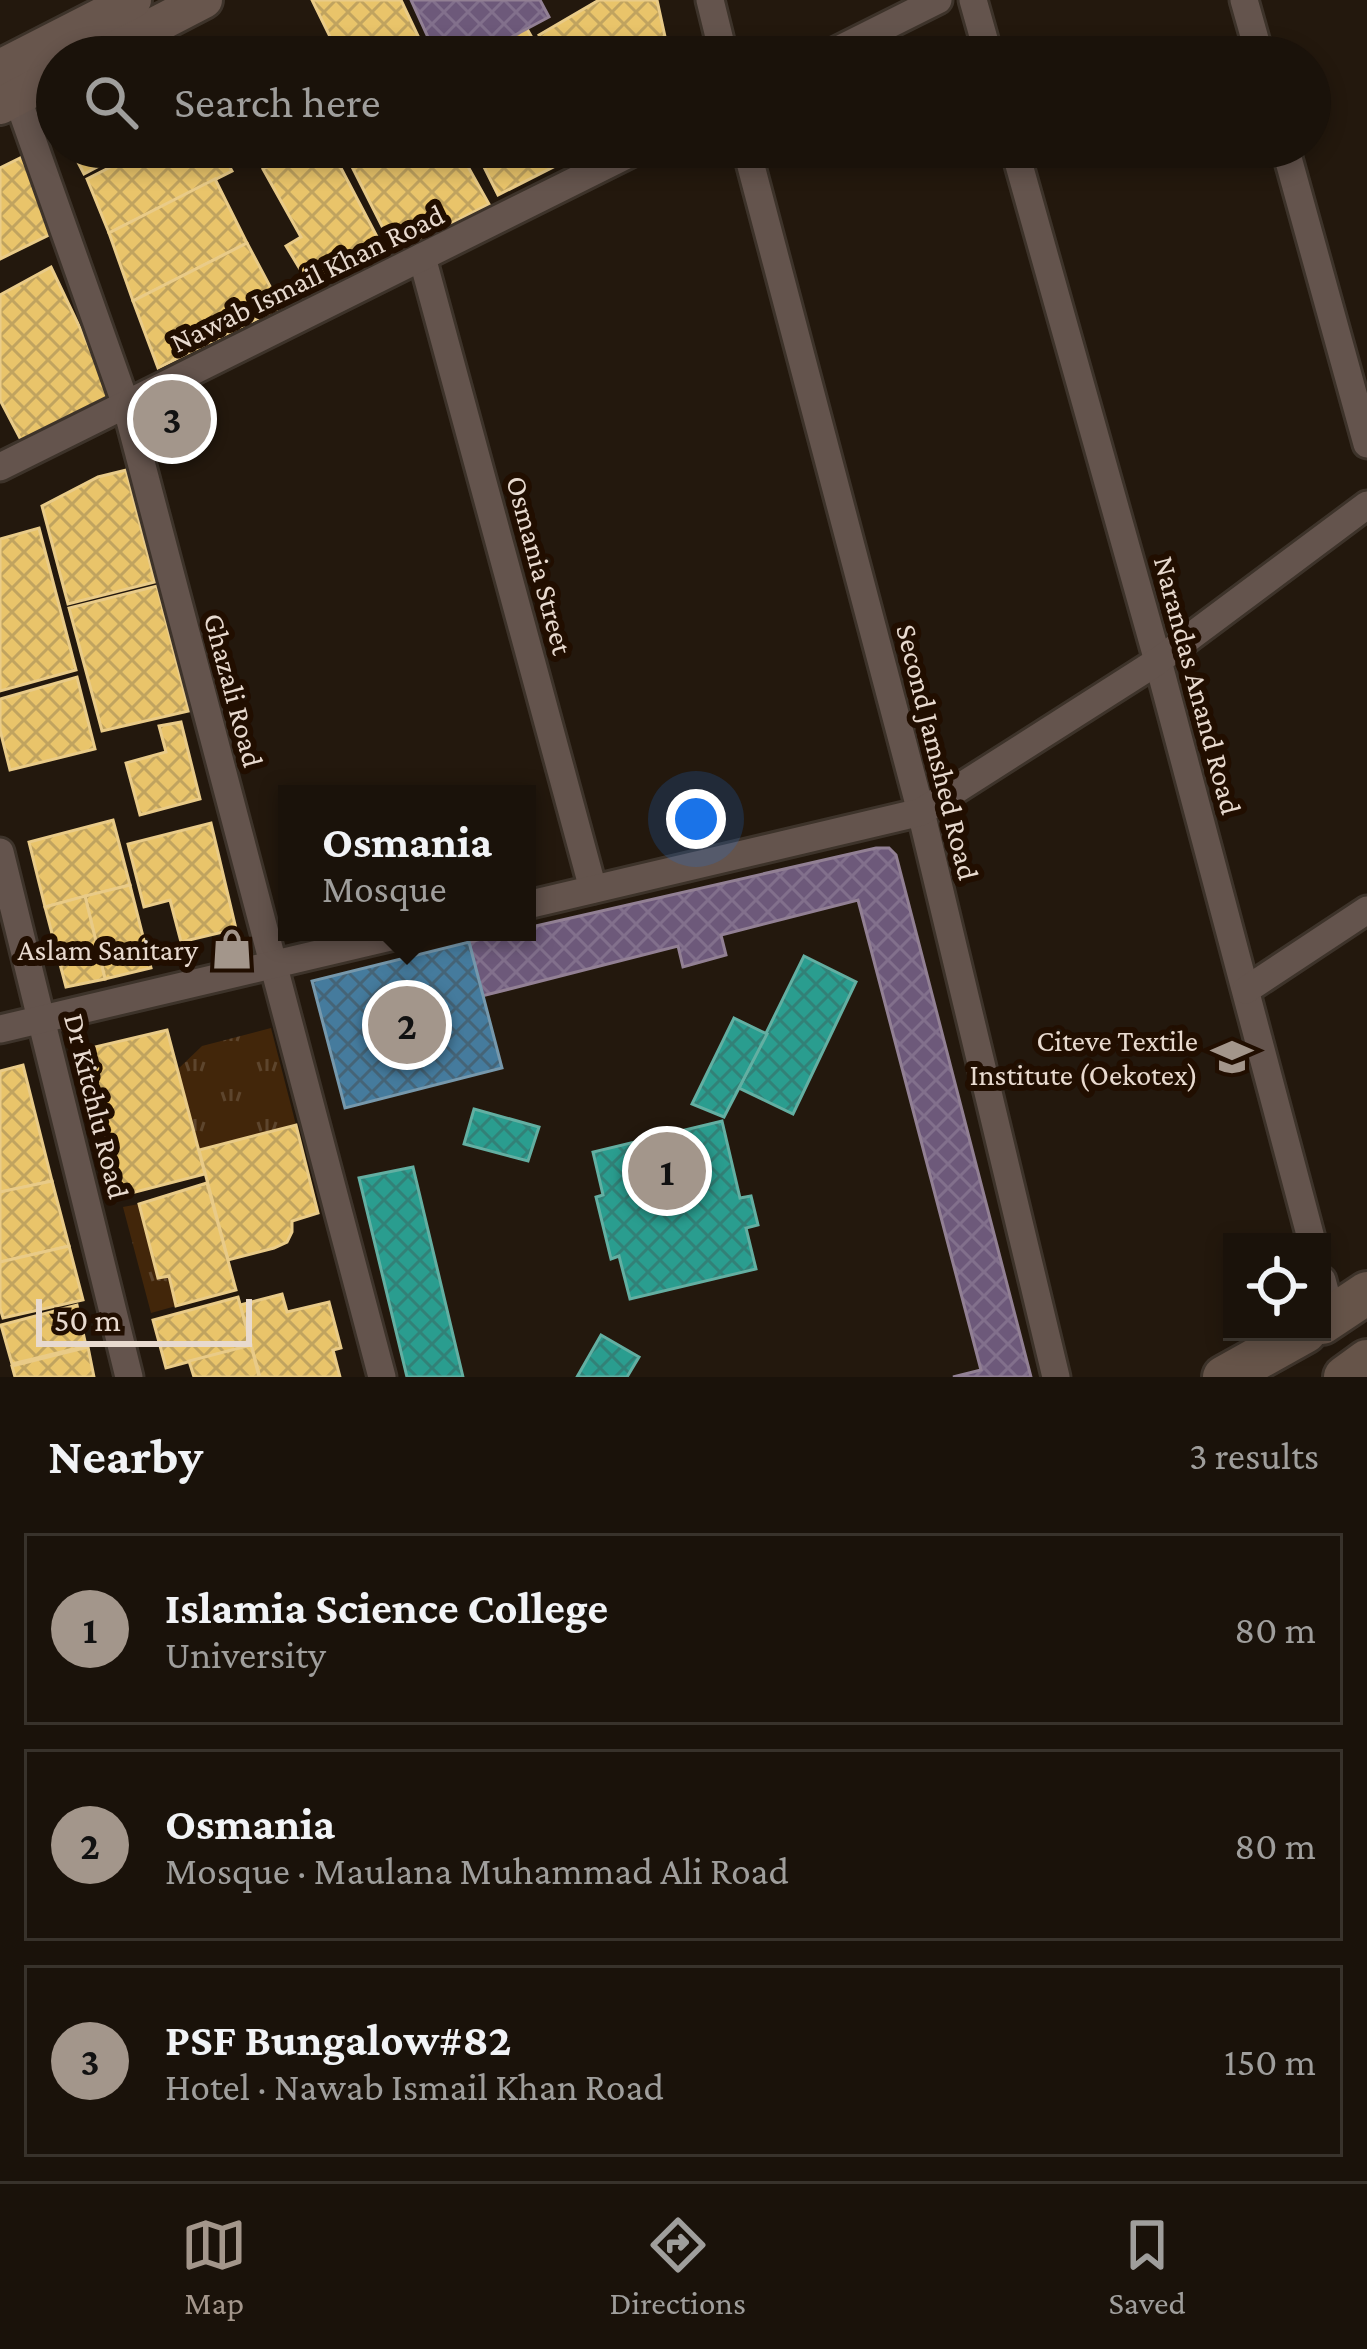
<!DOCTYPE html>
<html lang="en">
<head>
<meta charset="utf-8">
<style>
	body { margin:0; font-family:"Crimson Pro",serif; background:#231b13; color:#f1f3f6 }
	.controls { position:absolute; right:36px; bottom:36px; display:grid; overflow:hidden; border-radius:0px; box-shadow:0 6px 18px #0003 }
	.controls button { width:108px; height:108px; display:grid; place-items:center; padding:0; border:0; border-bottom:3px solid #38322b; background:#1a120a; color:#f1f3f6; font:60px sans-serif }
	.scale { position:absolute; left:36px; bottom:30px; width:216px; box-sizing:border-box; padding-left:12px; border:6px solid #e8dacf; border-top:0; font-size:33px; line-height:42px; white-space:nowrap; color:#e8dacf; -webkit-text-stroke:9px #210e00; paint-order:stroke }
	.you { position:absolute; left:696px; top:819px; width:42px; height:42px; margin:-30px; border:9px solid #fff; border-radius:50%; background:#1a73e8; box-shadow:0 0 0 18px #1a73e833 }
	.badge { display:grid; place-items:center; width:78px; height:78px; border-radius:50%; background:#a3968b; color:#111; font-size:39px; font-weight:700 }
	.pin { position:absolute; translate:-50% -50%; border:6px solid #fff; box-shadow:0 3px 12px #0006 }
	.popup { position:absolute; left:278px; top:785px; width:258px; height:156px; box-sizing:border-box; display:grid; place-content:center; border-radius:0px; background:#1a120a; filter:drop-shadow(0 3px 9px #0005); font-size:39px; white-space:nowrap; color:#9f9e9c }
	.popup b { font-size:45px; color:#f1f3f6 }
	.popup::after { content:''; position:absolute; left:50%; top:100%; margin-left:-24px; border:24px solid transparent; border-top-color:#1a120a }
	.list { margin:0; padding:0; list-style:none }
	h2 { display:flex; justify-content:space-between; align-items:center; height:156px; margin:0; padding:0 48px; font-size:51px }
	h2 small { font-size:39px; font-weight:400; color:#9f9e9c }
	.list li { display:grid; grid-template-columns:78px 1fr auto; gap:36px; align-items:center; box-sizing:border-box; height:192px; margin:0 24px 24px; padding:0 24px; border:3px solid #38322b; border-radius:0px }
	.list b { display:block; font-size:45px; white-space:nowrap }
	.list p { margin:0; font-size:39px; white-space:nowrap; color:#9f9e9c }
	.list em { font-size:39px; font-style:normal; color:#9f9e9c }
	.icon { flex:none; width:66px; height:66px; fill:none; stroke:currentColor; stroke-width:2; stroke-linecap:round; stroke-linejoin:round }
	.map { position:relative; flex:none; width:1367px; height:1377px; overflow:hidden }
	.search { position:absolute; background:#1a120a; box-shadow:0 6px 18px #0003; left:36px; right:36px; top:36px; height:132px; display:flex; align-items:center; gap:30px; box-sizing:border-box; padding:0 42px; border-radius:66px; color:#9f9e9c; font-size:45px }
	.sheet { height:804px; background:#1a120a }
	nav { display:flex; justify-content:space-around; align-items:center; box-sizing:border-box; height:168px; border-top:3px solid #38322b; background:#1a120a; font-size:33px; color:#9f9e9c }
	nav a { display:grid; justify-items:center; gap:6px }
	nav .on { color:#a3968b }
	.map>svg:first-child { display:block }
</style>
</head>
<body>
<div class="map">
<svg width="1367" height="1377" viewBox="0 0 1367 1377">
	<defs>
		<pattern id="grass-tufts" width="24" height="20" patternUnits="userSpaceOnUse" patternTransform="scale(3)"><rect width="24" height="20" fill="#42260a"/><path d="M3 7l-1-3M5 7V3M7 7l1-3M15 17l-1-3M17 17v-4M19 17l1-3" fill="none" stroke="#5d452d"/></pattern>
		<pattern id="homes-cross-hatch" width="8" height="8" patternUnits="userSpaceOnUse" patternTransform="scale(3)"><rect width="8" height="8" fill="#e9c46a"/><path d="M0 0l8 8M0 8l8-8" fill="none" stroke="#c0a35f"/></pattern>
		<pattern id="offices-cross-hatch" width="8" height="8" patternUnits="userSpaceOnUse" patternTransform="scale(3)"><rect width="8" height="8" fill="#6d597a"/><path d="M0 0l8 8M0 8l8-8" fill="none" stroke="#82708c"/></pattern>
		<pattern id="schools-cross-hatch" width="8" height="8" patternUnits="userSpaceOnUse" patternTransform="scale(3)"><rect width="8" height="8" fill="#2a9d8f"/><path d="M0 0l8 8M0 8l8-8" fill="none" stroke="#328177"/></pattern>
		<pattern id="public-cross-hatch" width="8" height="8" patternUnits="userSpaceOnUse" patternTransform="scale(3)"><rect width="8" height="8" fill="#457b9d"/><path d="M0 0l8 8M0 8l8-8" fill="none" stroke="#456477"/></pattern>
	</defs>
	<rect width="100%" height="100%" fill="#23180d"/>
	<g fill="url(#grass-tufts)">
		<polygon points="271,1028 296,1125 199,1150 177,1070 202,1046"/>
		<polygon points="139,1204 157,1278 169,1276 176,1306 151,1313 123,1207"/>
	</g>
	<g fill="url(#homes-cross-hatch)" stroke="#e9cb88" stroke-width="3">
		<polygon points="312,0 401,0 428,57 340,57"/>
		<polygon points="599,0 657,0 669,55 661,57 550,57 539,35"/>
		<polygon points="526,27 543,57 467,57"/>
		<polygon points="70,147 135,147 84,174"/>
		<polygon points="150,147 219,147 232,171 109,233 87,179"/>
		<polygon points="305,147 330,147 383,248 309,284 286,246 301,237 263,169"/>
		<polygon points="342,147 457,147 489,204 395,252"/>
		<polygon points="474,147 593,147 498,195"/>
		<polygon points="24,156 51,234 0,259 0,168"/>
		<polygon points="215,179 247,243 133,301 109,233"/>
		<polygon points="247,243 281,307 158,368 133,301"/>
		<polygon points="51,267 112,395 21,440 0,400 0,295"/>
		<polygon points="126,470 155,582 68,604 42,506 98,477"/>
		<polygon points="39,528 76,670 0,691 0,539"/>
		<polygon points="157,586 189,711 102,731 69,608"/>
		<polygon points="77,677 95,749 10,770 0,730 0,699"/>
		<polygon points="181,722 200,799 140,815 126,763 166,752 159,726"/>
		<polygon points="113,820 130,885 45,907 29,842"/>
		<polygon points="211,823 236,929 181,942 170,900 144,907 128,844"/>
		<polygon points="130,885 151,968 105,979 85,896"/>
		<polygon points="85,896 105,979 66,987 45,907"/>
		<polygon points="167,1030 205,1174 120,1196 82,1050"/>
		<polygon points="23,1065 52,1181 0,1192 0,1071"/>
		<polygon points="296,1125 318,1213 292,1221 292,1232 287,1242 274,1248 228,1260 199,1150"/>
		<polygon points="52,1181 69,1246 0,1262 0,1192"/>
		<polygon points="207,1183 236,1290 176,1306 169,1276 158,1278 139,1204"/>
		<polygon points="69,1246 83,1300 3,1318 0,1308 0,1262"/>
		<polygon points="282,1294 287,1312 329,1302 341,1348 333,1350 340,1377 260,1377 240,1305"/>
		<polygon points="238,1297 251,1345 166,1368 153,1320"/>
		<polygon points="77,1305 86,1346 12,1364 1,1325"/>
		<polygon points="251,1345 259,1377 194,1377 189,1361"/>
		<polygon points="88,1347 94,1377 15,1377 12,1366"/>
	</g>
	<g fill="url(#offices-cross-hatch)" stroke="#928094" stroke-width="3">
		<polygon points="411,0 540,0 549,17 474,57 437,57"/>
		<polygon points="876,848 889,848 896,855 1031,1377 953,1377 981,1370 858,900 721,935 726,955 683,967 678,946 482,996 469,942 511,932 527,932 527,928"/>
	</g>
	<g fill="url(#schools-cross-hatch)" stroke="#63afa2" stroke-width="3">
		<polygon points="804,956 856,982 793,1114 739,1088"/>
		<polygon points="734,1018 767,1034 724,1117 692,1104"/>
		<polygon points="474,1109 539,1127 528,1161 464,1144"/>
		<polygon points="722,1121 740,1198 751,1196 758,1225 746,1228 756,1269 630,1299 619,1256 611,1259 596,1197 603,1195 593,1152"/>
		<polygon points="413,1167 463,1377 407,1377 359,1178"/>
		<polygon points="601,1335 639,1357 627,1377 577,1377"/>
	</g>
	<polygon fill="url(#public-cross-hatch)" stroke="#7698ac" stroke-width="3" points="469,942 502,1068 345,1108 312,981"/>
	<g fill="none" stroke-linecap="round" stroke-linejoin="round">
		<g stroke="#3d332a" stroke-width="33">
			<g id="minor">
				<polyline points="710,0 724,57"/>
				<polyline points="973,0 989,57"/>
				<polyline points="1244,0 1260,57"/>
				<polyline points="824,57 938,0"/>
				<polyline points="17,97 126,405 382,1377"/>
				<polyline points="746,147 921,812 1056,1377"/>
				<polyline points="1014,147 1158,661 1312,1242"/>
				<polyline points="1285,147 1367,444"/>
				<polyline points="422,257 593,889"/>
				<polyline points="0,467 643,147"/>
				<polyline points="0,852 129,1377"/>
				<polyline points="527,905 921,812 1158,661 1367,505"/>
				<polyline points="1246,990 1367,910"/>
				<polyline points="0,1029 411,932"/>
				<polyline points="1322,1280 1332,1317"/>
			</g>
		</g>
		<g stroke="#3d332a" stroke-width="42">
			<g id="secondary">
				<polyline points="94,57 204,0"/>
				<polyline points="0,68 133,0"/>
				<polyline points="0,106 57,76"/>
			</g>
		</g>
		<g stroke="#3d332a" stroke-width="48">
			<g id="primary">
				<polyline points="1322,1323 1367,1293"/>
				<polyline points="1224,1377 1305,1332"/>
				<polyline points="1345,1377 1367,1361"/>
			</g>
		</g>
		<use href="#minor" stroke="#64544d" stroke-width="27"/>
		<use href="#secondary" stroke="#68564d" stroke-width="36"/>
		<use href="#primary" stroke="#665449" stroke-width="42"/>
	</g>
	<defs>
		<g id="shop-bare" transform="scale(3.24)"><path d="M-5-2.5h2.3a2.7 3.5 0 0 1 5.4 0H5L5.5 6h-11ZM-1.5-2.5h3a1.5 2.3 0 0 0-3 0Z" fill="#a3968b" stroke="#210e00" stroke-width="2.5" paint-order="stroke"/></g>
		<g id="university-bare" transform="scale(3.24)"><path d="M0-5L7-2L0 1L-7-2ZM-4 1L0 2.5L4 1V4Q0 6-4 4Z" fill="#a3968b" stroke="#210e00" stroke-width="2.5" paint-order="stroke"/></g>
	</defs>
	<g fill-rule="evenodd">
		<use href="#shop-bare" x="232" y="949"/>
		<use href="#university-bare" x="1232" y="1057"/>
	</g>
	<g text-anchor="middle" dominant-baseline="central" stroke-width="12" stroke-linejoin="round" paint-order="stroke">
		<g font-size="30" fill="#e8dacf" stroke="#210e00">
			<text transform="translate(307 278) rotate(-26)">Nawab Ismail Khan Road</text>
			<text transform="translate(540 565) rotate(75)">Osmania Street</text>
			<text transform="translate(1198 685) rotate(75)">Narandas Anand Road</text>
			<text transform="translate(234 690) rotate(75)">Ghazali Road</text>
			<text transform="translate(938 752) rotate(76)">Second Jamshed Road</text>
			<text transform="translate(97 1106) rotate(76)">Dr Kitchlu Road</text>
		</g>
		<g font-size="30" fill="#e8dacf" stroke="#210e00" text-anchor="end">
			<text x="198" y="949">Aslam Sanitary</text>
			<text x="1198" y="1040">Citeve Textile<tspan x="1198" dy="34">Institute (Oekotex)</tspan></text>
		</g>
	</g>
</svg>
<div class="controls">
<button><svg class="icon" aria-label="locate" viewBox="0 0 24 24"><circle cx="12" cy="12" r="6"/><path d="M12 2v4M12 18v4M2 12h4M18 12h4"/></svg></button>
</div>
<div class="scale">50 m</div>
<div class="you"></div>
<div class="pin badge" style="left:667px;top:1171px">1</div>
<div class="pin badge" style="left:407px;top:1025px">2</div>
<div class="popup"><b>Osmania</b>Mosque</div>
<div class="pin badge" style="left:172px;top:419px">3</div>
<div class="search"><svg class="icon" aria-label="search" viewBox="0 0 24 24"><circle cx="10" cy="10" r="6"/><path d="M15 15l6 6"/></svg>Search here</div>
</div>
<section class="sheet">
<h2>Nearby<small>3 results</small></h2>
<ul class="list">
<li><span class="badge">1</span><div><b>Islamia Science College</b><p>University</p></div><em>80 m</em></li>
<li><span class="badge">2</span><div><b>Osmania</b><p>Mosque · Maulana Muhammad Ali Road</p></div><em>80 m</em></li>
<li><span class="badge">3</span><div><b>PSF Bungalow#82</b><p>Hotel · Nawab Ismail Khan Road</p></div><em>150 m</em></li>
</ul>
</section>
<nav>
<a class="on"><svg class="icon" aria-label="map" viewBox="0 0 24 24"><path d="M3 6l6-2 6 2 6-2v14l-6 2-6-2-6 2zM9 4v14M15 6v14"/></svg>Map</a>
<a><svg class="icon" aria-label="directions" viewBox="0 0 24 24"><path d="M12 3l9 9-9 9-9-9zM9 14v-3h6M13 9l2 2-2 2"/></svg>Directions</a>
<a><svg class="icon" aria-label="saved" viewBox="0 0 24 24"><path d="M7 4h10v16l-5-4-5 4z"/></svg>Saved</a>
</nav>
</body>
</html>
